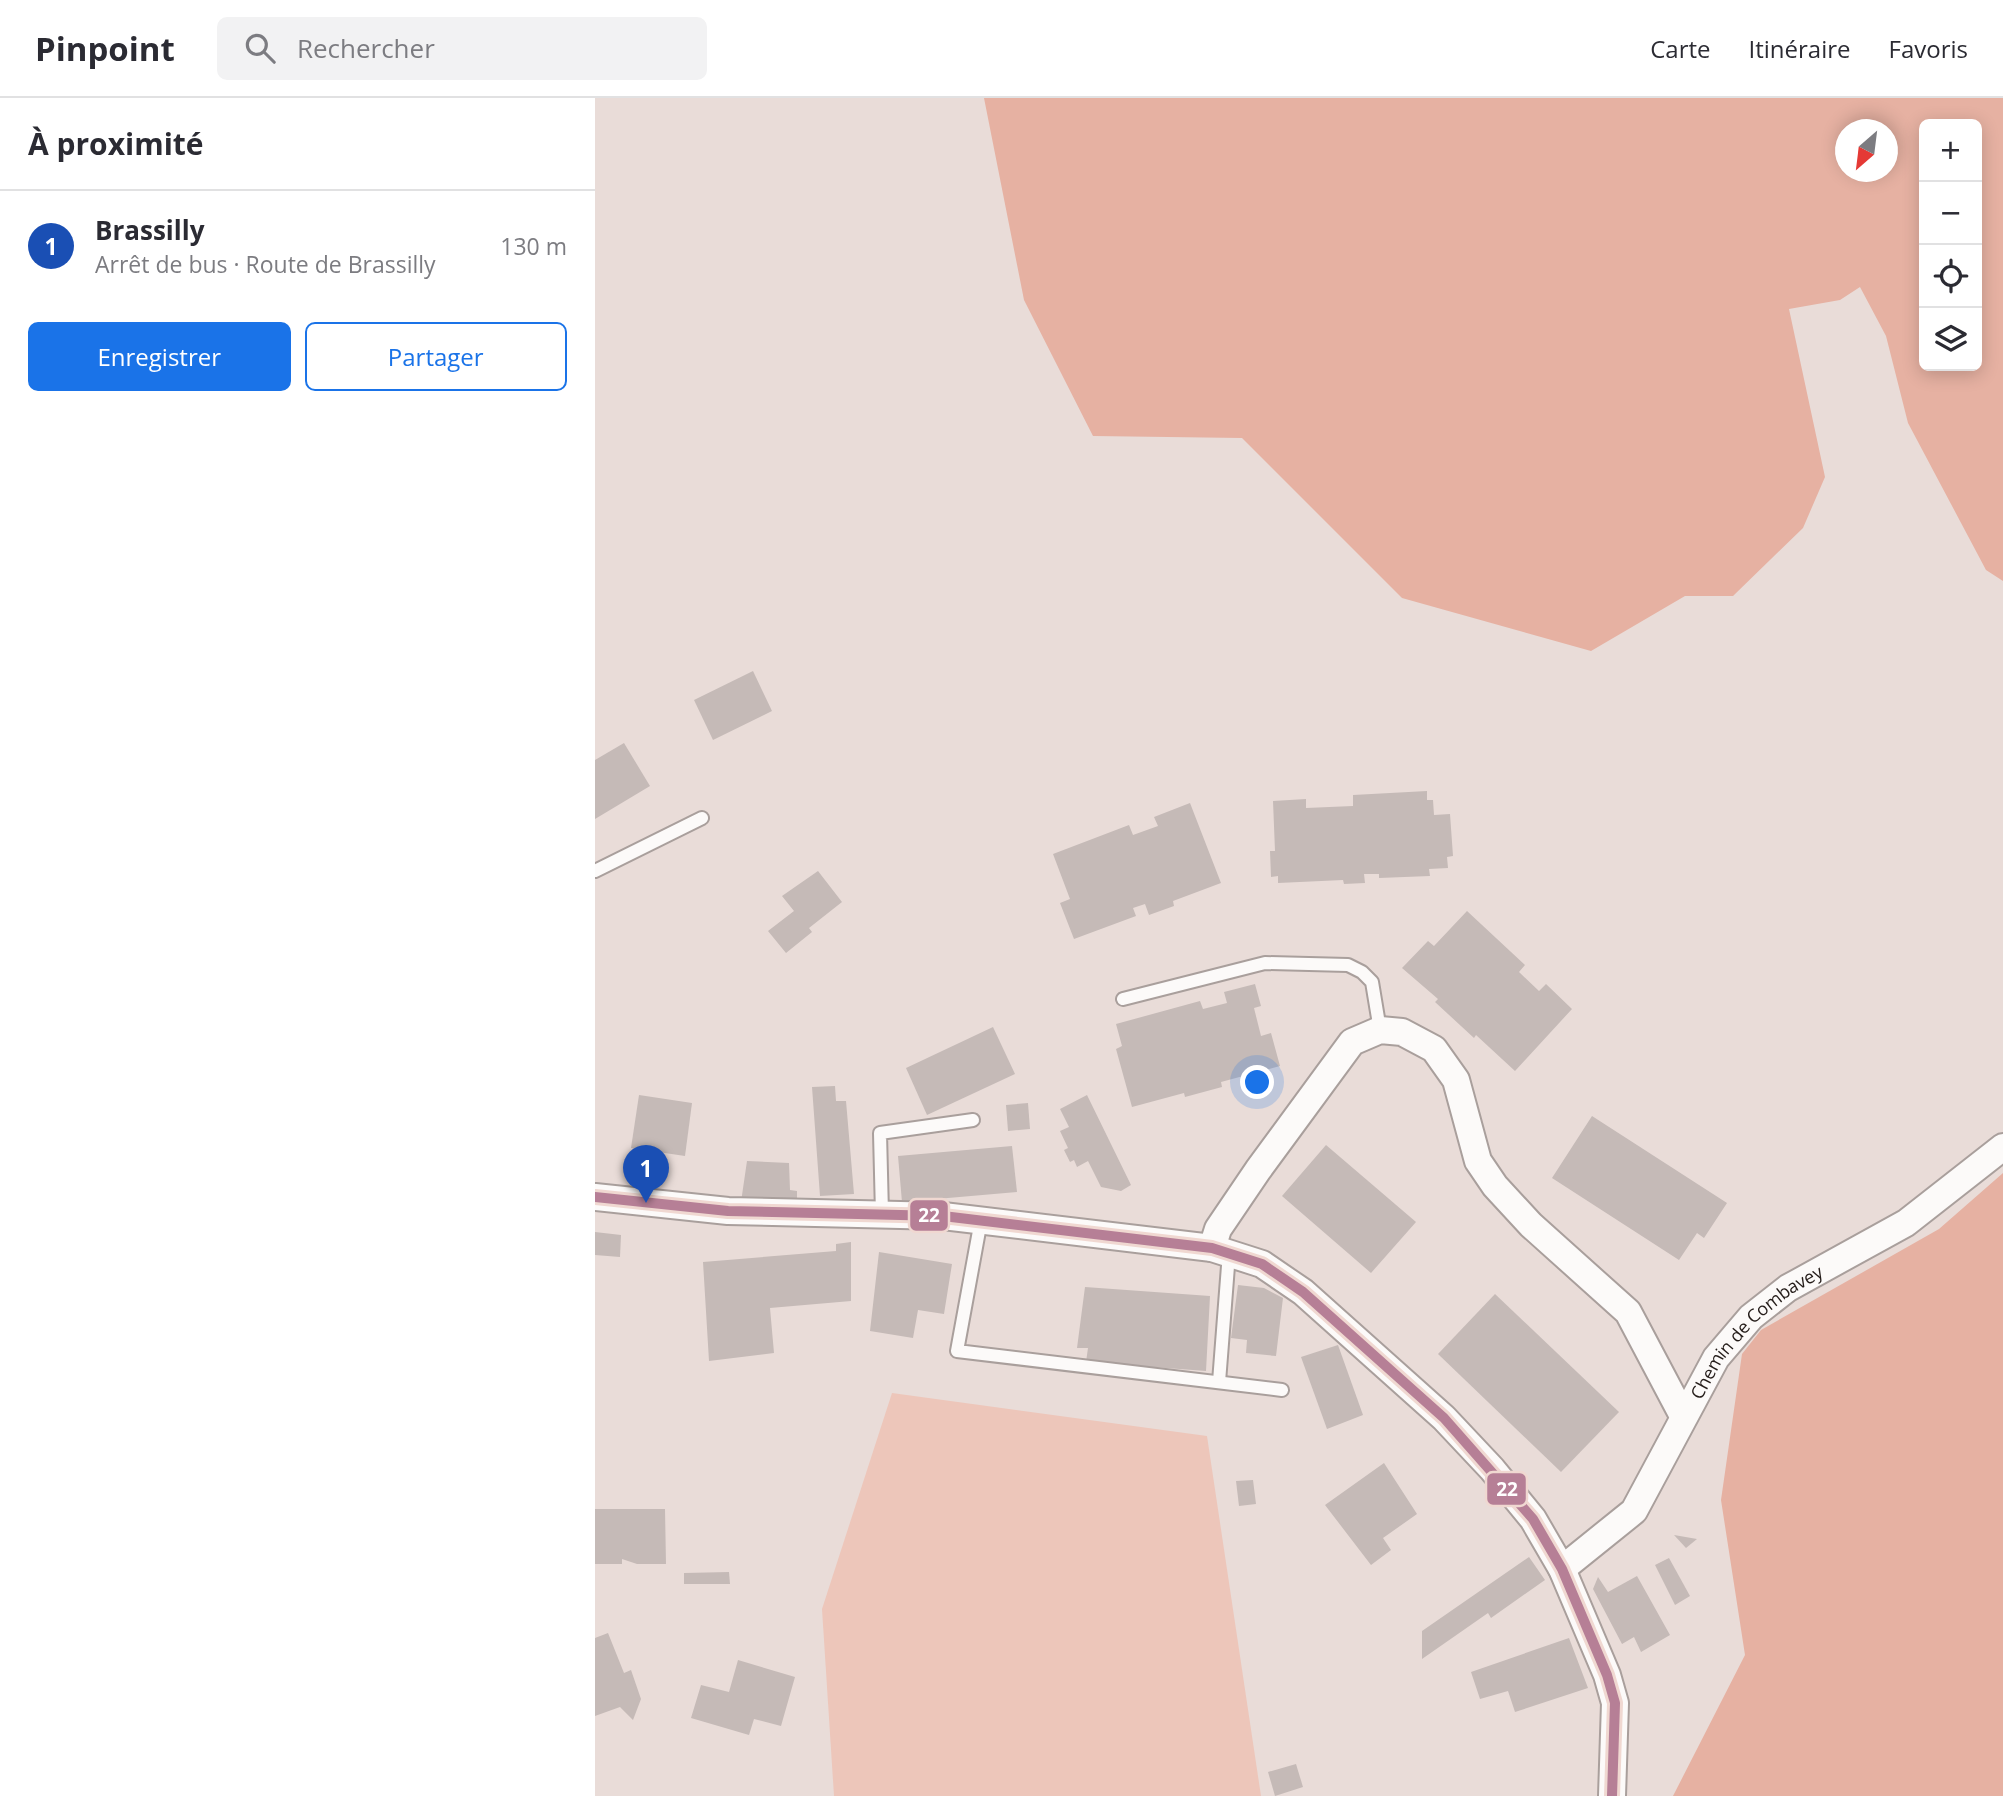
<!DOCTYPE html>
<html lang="fr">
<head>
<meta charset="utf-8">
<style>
	body { margin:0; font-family:"Open Sans",sans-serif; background:#f2f2f3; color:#2b2b33 }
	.controls { position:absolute; right:21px; top:21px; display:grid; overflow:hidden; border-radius:10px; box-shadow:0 4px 18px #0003 }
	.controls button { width:63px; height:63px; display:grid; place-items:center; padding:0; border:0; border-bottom:2px solid #e1e1e2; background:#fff; color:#2b2b33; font:35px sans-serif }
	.compass { position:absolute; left:1240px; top:21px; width:63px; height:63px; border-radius:50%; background:#fff; box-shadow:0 4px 18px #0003; rotate:208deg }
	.you { position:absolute; left:663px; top:985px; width:24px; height:24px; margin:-18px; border:5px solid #fff; border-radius:50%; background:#1a73e8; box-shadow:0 0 0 10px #1a73e833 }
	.badge { display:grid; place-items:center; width:46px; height:46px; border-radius:50%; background:#1a73e8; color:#fff; font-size:23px; font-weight:700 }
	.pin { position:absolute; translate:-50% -58px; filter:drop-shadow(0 2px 4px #0008) }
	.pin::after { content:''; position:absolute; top:37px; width:24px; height:21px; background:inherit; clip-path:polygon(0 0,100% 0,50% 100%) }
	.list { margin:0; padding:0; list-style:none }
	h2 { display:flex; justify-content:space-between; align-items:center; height:91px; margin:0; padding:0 28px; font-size:30px }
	h2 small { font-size:23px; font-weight:400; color:#7c7c81 }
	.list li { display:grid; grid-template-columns:46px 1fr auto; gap:21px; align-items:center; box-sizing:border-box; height:112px; padding:0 28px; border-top:2px solid #e1e1e2 }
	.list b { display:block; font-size:26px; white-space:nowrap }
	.list p { margin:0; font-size:23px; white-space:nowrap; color:#7c7c81 }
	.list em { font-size:23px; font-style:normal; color:#7c7c81 }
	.actions { display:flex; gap:14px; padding:21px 28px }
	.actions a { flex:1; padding:16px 0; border:2px solid #1a73e8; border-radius:10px; text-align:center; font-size:24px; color:#1a73e8 }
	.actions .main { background:#1a73e8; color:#fff }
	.icon { flex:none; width:38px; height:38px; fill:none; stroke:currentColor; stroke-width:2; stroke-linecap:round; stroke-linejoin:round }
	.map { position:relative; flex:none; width:1408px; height:1698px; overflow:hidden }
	header { display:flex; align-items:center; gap:42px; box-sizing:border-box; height:98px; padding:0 35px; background:#fff; border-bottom:2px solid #e1e1e2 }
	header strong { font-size:33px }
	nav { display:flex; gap:38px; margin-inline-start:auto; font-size:24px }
	.search { width:490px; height:63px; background:#f2f2f3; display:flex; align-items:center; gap:18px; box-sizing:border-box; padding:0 24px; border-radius:10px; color:#7c7c81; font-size:26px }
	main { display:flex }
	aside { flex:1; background:#fff }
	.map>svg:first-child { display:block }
</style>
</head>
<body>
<header>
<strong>Pinpoint</strong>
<div class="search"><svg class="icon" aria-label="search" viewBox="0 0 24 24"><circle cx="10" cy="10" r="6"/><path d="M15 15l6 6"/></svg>Rechercher</div>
<nav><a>Carte</a><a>Itinéraire</a><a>Favoris</a></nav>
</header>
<main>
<aside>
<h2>À proximité<small></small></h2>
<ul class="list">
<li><span class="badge" style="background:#1a4fb4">1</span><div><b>Brassilly</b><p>Arrêt de bus · Route de Brassilly</p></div><em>130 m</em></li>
</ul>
<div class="actions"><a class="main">Enregistrer</a><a>Partager</a></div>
</aside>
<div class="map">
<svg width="1408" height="1698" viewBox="0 0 1408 1698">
	<rect width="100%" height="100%" fill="#e9dcd8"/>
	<polygon fill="#edc6ba" points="297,1295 612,1338 666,1698 239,1698 227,1511"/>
	<g fill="#e6b1a2" fill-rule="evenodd">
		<path d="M389,0H1408V483L1391,472L1313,325L1291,238L1265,189L1245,202L1194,211L1230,379L1208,430L1138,498H1090L996,553L807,500L647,340L498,338L429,202ZM1329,26H1382V268H1329ZM1251,32H1293V74H1251Z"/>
		<polygon points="1408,1075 1408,1698 1078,1698 1150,1557 1126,1402 1147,1256 1166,1232 1344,1131"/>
	</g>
	<g fill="#c5bab7">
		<polygon points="158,573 177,613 118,642 99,602"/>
		<polygon points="29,645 55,688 0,721 0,662"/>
		<polygon points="832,693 832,702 838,702 839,717 855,716 858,758 852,759 853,770 834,771 835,778 784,780 784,776 769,776 770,785 749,786 748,782 683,785 683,778 676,779 675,753 680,753 678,703 711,701 711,710 758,708 758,697"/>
		<polygon points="595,705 626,785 578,803 579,808 554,817 550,806 538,810 541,818 479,841 465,805 475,801 458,756 534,727 538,737 563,728 559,719"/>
		<polygon points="223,773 247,804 214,830 217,834 191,855 173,833 199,813 187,798"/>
		<polygon points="872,813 930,867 924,874 944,893 951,886 977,911 920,973 881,937 879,940 840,904 843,901 807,870 833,843 839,848"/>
		<polygon points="660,886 666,908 659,910 666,938 676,935 685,968 626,984 627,989 590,999 589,995 537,1009 521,951 527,948 521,926 605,903 608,911 632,905 629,894"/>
		<polygon points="398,929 420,976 332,1017 311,970"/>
		<polygon points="240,988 241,1003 251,1003 259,1096 225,1098 217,989"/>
		<polygon points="44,997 97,1005 90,1058 36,1050"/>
		<polygon points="492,997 536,1087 526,1093 506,1089 493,1063 482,1069 479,1062 475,1064 469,1052 473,1050 465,1033 474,1029 465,1011"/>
		<polygon points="433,1005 435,1031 413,1033 411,1007"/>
		<polygon points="997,1018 1132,1105 1109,1140 1102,1135 1084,1162 957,1080"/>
		<polygon points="731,1047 821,1124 776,1175 687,1098"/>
		<polygon points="417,1048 422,1094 307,1104 303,1058"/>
		<polygon points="152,1063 194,1065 195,1092 202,1093 202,1105 146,1104"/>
		<polygon points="0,1134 26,1137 25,1159 0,1157"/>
		<polygon points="256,1144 256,1203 175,1210 179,1255 114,1263 108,1164 241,1153 241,1146"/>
		<polygon points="284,1154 357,1166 349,1216 323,1212 318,1240 275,1233"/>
		<polygon points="643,1187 669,1190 688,1200 681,1258 651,1255 652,1242 636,1240"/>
		<polygon points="490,1189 615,1198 611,1273 491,1264 493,1250 482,1250"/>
		<polygon points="900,1196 1024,1314 966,1374 843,1256"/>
		<polygon points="743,1247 768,1317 732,1331 706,1259"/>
		<polygon points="789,1365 822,1416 788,1440 796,1452 776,1467 730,1407"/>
		<polygon points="658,1382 661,1406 644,1408 641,1383"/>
		<polygon points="0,1411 70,1411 71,1466 42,1466 27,1461 27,1466 0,1466"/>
		<polygon points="1079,1437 1102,1441 1091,1450"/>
		<polygon points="934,1459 950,1482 896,1520 893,1515 827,1561 827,1533"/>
		<polygon points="1074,1460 1095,1498 1080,1507 1060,1467"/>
		<polygon points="134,1474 135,1486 89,1486 89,1475"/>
		<polygon points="1042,1478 1075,1537 1046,1554 1039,1539 1027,1546 998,1491 1003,1479 1013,1494"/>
		<polygon points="13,1535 29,1575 36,1572 46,1601 38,1622 25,1609 0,1618 0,1540"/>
		<polygon points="974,1540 993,1590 920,1614 913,1593 885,1601 876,1574"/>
		<polygon points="143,1562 200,1579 186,1628 159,1621 154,1637 96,1620 106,1587 134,1594"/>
		<polygon points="701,1666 708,1689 680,1698 673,1674"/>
	</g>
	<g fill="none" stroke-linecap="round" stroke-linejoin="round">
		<g stroke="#a99f9c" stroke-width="16">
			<g id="lane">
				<polyline points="0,773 107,720"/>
				<polyline points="528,901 670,865 753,867 767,874 777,884 785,932"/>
				<polyline points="287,1116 285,1035 378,1022"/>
				<polyline points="386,1122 362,1253 687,1292"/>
				<polyline points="624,1284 634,1155"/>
			</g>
		</g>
		<g stroke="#a99f9c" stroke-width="30">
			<g id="street">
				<polyline points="0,1099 133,1113 348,1118 617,1150 667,1166 708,1194 849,1320 897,1371 938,1421 967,1471 1012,1577 1020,1605 1017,1698"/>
				<polyline points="617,1150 623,1131 663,1072 757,944 785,932 807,934 839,951 861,982 883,1063 900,1088 936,1127 1033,1214 1088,1318"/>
				<path id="s1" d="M967,1471L1039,1413L1121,1260L1156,1219L1193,1190L1311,1125L1408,1049"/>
			</g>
		</g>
		<use href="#lane" stroke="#fcfaf9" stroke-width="12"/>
		<use href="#street" stroke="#fcfaf9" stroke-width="26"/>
		<g stroke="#f0d8d1" stroke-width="16">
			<polyline id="bus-1" points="0,1099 133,1113 348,1118 617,1150 667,1166 708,1194 849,1320 938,1421 967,1471 1012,1577 1020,1605 1017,1698"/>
		</g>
		<use href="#bus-1" stroke="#b67f96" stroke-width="10"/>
	</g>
	<g text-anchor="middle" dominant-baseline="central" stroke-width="7" stroke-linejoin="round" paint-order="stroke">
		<g font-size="18" fill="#241c19" stroke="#f0d8d1">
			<text stroke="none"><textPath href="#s1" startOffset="313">Chemin de Combavey</textPath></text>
		</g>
	</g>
	<g stroke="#f0d8d1" stroke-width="2.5">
		<rect x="314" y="1101" width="40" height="33" rx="7" fill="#b67f96"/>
		<rect x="891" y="1374" width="41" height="34" rx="7" fill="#b67f96"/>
	</g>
	<g font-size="19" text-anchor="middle" font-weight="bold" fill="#fff">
		<text x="334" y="1124">22</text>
		<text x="912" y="1398">22</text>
	</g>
</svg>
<div class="controls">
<button>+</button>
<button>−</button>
<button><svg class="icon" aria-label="locate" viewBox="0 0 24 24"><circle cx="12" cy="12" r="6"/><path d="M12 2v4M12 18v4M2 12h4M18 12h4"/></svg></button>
<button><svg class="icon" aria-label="layers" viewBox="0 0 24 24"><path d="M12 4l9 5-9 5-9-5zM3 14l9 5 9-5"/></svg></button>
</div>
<svg class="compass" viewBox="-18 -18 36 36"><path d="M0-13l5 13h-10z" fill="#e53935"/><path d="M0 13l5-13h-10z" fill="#7c7c81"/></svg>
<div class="you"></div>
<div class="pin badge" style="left:51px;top:1105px;background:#1a4fb4">1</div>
</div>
</main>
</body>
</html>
